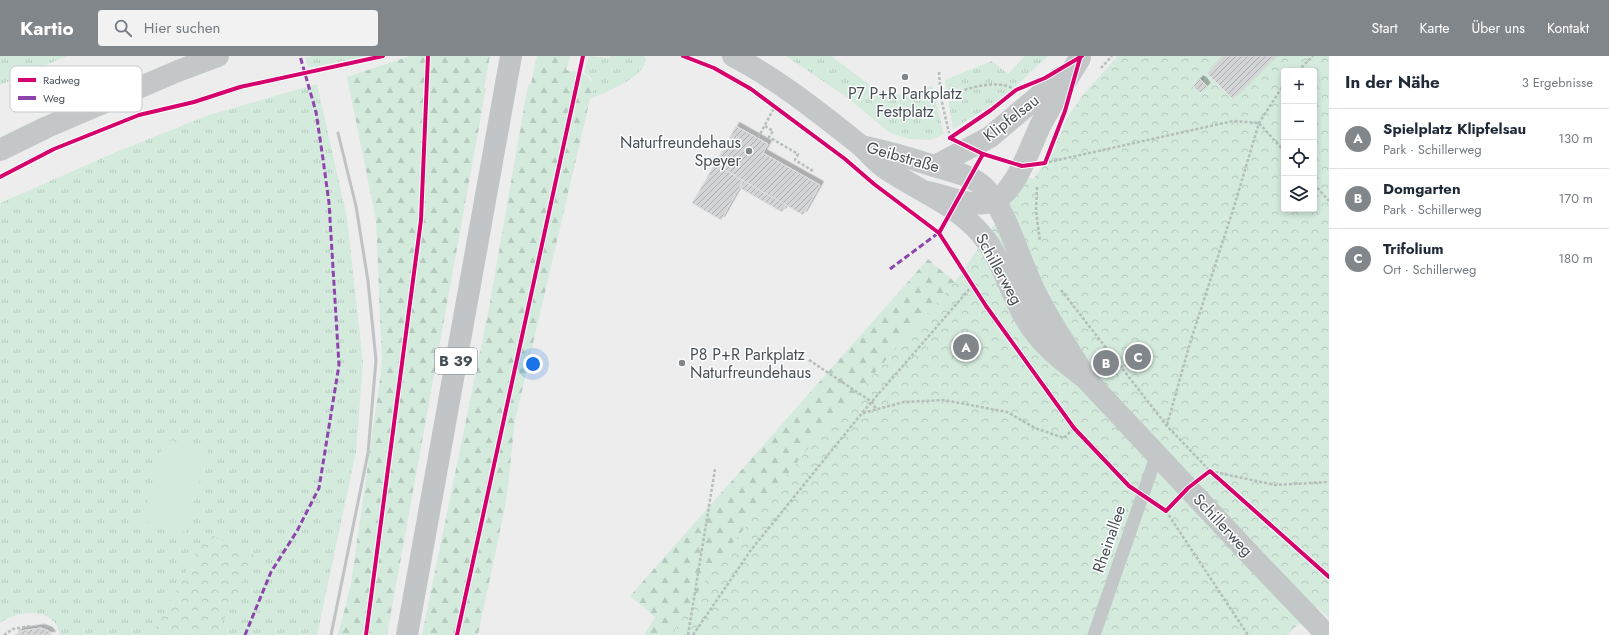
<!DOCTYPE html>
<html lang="de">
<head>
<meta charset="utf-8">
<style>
	body { margin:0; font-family:Jost,sans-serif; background:#f2f2f3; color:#1f2937 }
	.controls { position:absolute; right:12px; top:12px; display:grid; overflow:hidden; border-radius:4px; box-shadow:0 2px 6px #0003 }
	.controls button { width:36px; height:36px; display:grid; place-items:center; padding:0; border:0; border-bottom:1px solid #e0e1e3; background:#fff; color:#1f2937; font:20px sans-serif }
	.you { position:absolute; left:533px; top:308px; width:14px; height:14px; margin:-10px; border:3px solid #fff; border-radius:50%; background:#1a73e8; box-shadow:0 0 0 6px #1a73e833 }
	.badge { display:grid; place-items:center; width:26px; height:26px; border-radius:50%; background:#81868b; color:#fff; font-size:13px; font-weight:700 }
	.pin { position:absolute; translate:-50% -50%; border:2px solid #fff; box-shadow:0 1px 4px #0006 }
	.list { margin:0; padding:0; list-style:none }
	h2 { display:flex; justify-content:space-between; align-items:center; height:52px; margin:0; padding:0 16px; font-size:17px }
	h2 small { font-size:13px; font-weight:400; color:#747a83 }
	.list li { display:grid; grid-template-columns:26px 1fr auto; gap:12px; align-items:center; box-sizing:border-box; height:60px; padding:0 16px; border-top:1px solid #e0e1e3 }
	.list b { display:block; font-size:15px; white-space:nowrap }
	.list p { margin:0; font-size:13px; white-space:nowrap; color:#747a83 }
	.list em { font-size:13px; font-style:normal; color:#747a83 }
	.icon { flex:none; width:22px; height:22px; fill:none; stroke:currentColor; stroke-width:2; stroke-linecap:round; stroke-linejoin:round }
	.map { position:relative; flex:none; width:1329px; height:579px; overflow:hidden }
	header { display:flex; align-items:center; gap:24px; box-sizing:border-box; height:56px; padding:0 20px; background:#81868b; color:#fff }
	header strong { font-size:19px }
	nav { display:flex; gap:22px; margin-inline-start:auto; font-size:14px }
	.search { width:280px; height:36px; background:#f2f2f3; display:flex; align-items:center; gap:10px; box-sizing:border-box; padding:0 14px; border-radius:4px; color:#747a83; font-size:15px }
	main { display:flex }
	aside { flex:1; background:#fff }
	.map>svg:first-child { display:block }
</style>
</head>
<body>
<header>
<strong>Kartio</strong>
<div class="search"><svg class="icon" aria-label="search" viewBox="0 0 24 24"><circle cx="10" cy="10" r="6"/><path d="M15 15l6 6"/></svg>Hier suchen</div>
<nav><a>Start</a><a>Karte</a><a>Über uns</a><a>Kontakt</a></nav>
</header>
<main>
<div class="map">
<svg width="1329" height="579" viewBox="0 0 1329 579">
	<defs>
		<pattern id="grass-tufts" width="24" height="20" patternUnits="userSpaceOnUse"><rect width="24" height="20" fill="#d3eadc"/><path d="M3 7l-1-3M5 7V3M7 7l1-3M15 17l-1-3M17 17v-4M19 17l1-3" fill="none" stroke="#b6cabf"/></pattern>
		<pattern id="forest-firs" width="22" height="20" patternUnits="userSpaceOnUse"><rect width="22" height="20" fill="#d3eadc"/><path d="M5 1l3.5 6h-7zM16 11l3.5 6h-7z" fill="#b6cabf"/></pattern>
		<pattern id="park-crowns" width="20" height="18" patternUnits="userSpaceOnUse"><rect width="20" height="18" fill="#d3eadc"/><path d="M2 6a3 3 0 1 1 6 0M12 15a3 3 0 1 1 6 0" fill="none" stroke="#b6cabf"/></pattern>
		<pattern id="building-hatch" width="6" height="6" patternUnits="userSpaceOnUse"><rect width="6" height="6" fill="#d3d4d6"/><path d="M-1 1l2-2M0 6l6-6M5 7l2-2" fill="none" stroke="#adaeb0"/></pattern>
		<filter id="shadow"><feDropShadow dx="3.5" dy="-3.5" stdDeviation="0" flood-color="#0004"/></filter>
	</defs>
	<rect width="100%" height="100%" fill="#ededed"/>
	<g fill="url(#grass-tufts)">
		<polygon points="0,0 67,0 0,29"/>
		<polygon points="313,0 368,0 308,12 305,2"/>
		<path d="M589,0L610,2L611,0H644L646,4C642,23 607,36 590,43L594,32L590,21L584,17Z"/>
		<polygon points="786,0 831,0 878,35 891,39 906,38 932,30 944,78 930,84 909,83 890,77 848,42"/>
		<polygon points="1025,0 1048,0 1003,42 953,73 945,24 992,5 1008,18"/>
		<path d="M317,28L347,162L363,306L356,396L317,579H60C55,550 18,554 0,567V147L121,94L209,59Z"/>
	</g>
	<g fill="url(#forest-firs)">
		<polygon points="410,0 490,0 484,32 486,32 387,579 338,579 351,528 382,309 376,164 347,21"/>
		<path d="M537,0H570L566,14C582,17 588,16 594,32L590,43L515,365L506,446L478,579H422L489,252L528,29L531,28Z"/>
		<polygon points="928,203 955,226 812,388 712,513 672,579 644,579 655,561 630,540"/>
	</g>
	<g fill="url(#park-crowns)" fill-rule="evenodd">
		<path d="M1118,0H1329V562L1317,551L1287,579H672L712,513L812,388L955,226L1027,121L1033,123L1052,99L1066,64L1082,40ZM1284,15H1314V153H1284Z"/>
		<polygon points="207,477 256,500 216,579 152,579"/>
	</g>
	<polygon fill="#d3eadc" points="164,383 208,394 186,477 142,465"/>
	<g fill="url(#building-hatch)" stroke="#dedfe0" filter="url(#shadow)">
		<polygon points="1224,0 1276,0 1233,43 1207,17"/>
		<polygon points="1200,23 1207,30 1200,37 1193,30"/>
		<polygon points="736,70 768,88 763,97 820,129 803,159 715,108"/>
		<polygon points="715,108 743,125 721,164 692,147"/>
		<polygon points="743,125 786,149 782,156 740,132"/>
		<polygon points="41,572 49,575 52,579 15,579 21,575"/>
	</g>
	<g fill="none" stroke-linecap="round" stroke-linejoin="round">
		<g stroke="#b4bebb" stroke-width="2.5" stroke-dasharray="3 2" stroke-linecap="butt">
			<polyline points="1101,12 1112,0"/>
			<polyline points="1298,15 1313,0"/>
			<polyline points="939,16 941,42 949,77"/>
			<path d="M941,42C961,35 992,22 1012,32"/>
			<polyline points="765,70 773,75 769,81 798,98 795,104 813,115"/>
			<polyline points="758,82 774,52"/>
			<polyline points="1049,106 1233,65 1259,67 1284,95"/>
			<polyline points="1314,128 1329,145"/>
			<polyline points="1037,131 1036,155 1040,185"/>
			<polyline points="1061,234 1167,370 1210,415 1275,429 1329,426"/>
			<polyline points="809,304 872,346 876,353"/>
			<polyline points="863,357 904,346 944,344 1007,356 1035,372 1064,382 1074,372"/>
			<polyline points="1167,369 1190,287 1233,154 1259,67 1284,28"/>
			<polyline points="1166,455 1248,579"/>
			<polyline points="4,579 13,573 31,570"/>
			<polyline points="688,579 715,413"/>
			<polyline points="693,579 751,494 862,357 973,229"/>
		</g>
		<polyline stroke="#c4c7c8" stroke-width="13" points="1094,579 1157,398"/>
		<g stroke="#c4c7c8" stroke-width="22">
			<polyline points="0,94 47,71 178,15 218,0"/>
			<polyline points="935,110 990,81 1061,21"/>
			<path d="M928,136C947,140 974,153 994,145C1016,135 1031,89 1041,68C1053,46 1066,24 1080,2"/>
		</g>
		<g stroke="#c4c7c8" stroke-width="22">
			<path d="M733,0C777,23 816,54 855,85C865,92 872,102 882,110C914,133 955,147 981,178C1004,204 1011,243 1031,271C1046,293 1066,307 1086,323L1258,507L1327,579"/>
			<path d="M861,90C886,95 910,102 934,110C951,115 971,119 984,131C1006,153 1018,200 1031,227C1044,257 1063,284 1080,312"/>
		</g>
		<polyline stroke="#c2c5c8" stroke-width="22" points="407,579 511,0"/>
		<polyline stroke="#c0c2c3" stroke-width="3" points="331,579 368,397 376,304 368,225 356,150 338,77"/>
		<g stroke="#8e44ad" stroke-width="3" stroke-dasharray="6 3" stroke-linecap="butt">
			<polyline points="890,213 941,175"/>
			<polyline points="245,579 271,516 297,475 319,432 339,309 329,147 323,103 316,56 300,0"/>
		</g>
		<g stroke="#fff" stroke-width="6">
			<g id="cycleway">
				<polyline points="683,0 714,12 751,33 845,103 874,128 939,177 986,250 1074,372 1129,430 1166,455 1188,432 1210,415 1329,521"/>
				<polyline points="950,82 983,98 1022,110 1045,107 1065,55 1080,2"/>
				<polyline points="950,82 991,54 1016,34 1045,22 1082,0"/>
				<polyline points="0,121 54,93 139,59 194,46 240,31 383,0"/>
				<polyline points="939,177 983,98"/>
				<polyline points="366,579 421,164 428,0"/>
				<polyline points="457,579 583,0"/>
			</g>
		</g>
		<use href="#cycleway" stroke="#d6006c" stroke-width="4"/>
	</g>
	<g fill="#81868b" stroke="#fff" stroke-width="1.5">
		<circle cx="905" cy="21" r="4"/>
		<circle cx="749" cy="95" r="4"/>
		<circle cx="682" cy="307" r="4"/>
	</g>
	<g text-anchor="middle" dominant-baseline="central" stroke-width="3" stroke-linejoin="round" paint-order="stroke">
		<rect fill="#fff" stroke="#7e8489" stroke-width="1" x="435" y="292" width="42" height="26" rx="3"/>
		<g font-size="15" font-weight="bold" fill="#474f56">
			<text x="456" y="305">B 39</text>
		</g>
		<g font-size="16" fill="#474f56" stroke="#fff">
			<text x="905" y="37">P7 P+R Parkplatz<tspan x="905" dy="18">Festplatz</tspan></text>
			<text x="741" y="86" text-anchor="end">Naturfreundehaus<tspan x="741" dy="18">Speyer</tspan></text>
			<text x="690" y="298" text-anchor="start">P8 P+R Parkplatz<tspan x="690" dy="18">Naturfreundehaus</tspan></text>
		</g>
		<g font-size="16" fill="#474f56" stroke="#fff">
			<text transform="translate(1011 62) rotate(-38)">Klipfelsau</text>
			<text transform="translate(903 101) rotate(16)">Geibstraße</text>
			<text transform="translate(999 213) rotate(61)">Schillerweg</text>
			<text transform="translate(1223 469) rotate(47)">Schillerweg</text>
			<text transform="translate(1109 483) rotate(-71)">Rheinallee</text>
		</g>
	</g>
	<rect x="10" y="10" width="132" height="46" rx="6" fill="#fff" stroke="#c8cacc" stroke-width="1"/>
	<rect x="18" y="22" width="18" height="4" fill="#d6006c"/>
	<rect x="18" y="40" width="18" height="4" fill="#8e44ad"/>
	<g font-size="11" fill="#474f56">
		<text x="43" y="28">Radweg</text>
		<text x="43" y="46">Weg</text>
	</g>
</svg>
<div class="controls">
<button>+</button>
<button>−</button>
<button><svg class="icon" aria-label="locate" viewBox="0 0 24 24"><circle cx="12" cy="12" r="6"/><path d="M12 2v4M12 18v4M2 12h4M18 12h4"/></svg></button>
<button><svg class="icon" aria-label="layers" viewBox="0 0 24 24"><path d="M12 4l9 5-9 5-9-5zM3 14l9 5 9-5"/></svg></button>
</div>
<div class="you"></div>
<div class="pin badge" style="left:966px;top:291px">A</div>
<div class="pin badge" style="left:1106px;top:307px">B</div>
<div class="pin badge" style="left:1138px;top:301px">C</div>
</div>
<aside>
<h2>In der Nähe<small>3 Ergebnisse</small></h2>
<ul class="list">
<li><span class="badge">A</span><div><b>Spielplatz Klipfelsau</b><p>Park · Schillerweg</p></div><em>130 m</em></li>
<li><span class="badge">B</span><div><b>Domgarten</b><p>Park · Schillerweg</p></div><em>170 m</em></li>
<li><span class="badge">C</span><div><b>Trifolium</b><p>Ort · Schillerweg</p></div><em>180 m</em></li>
</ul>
</aside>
</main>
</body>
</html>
